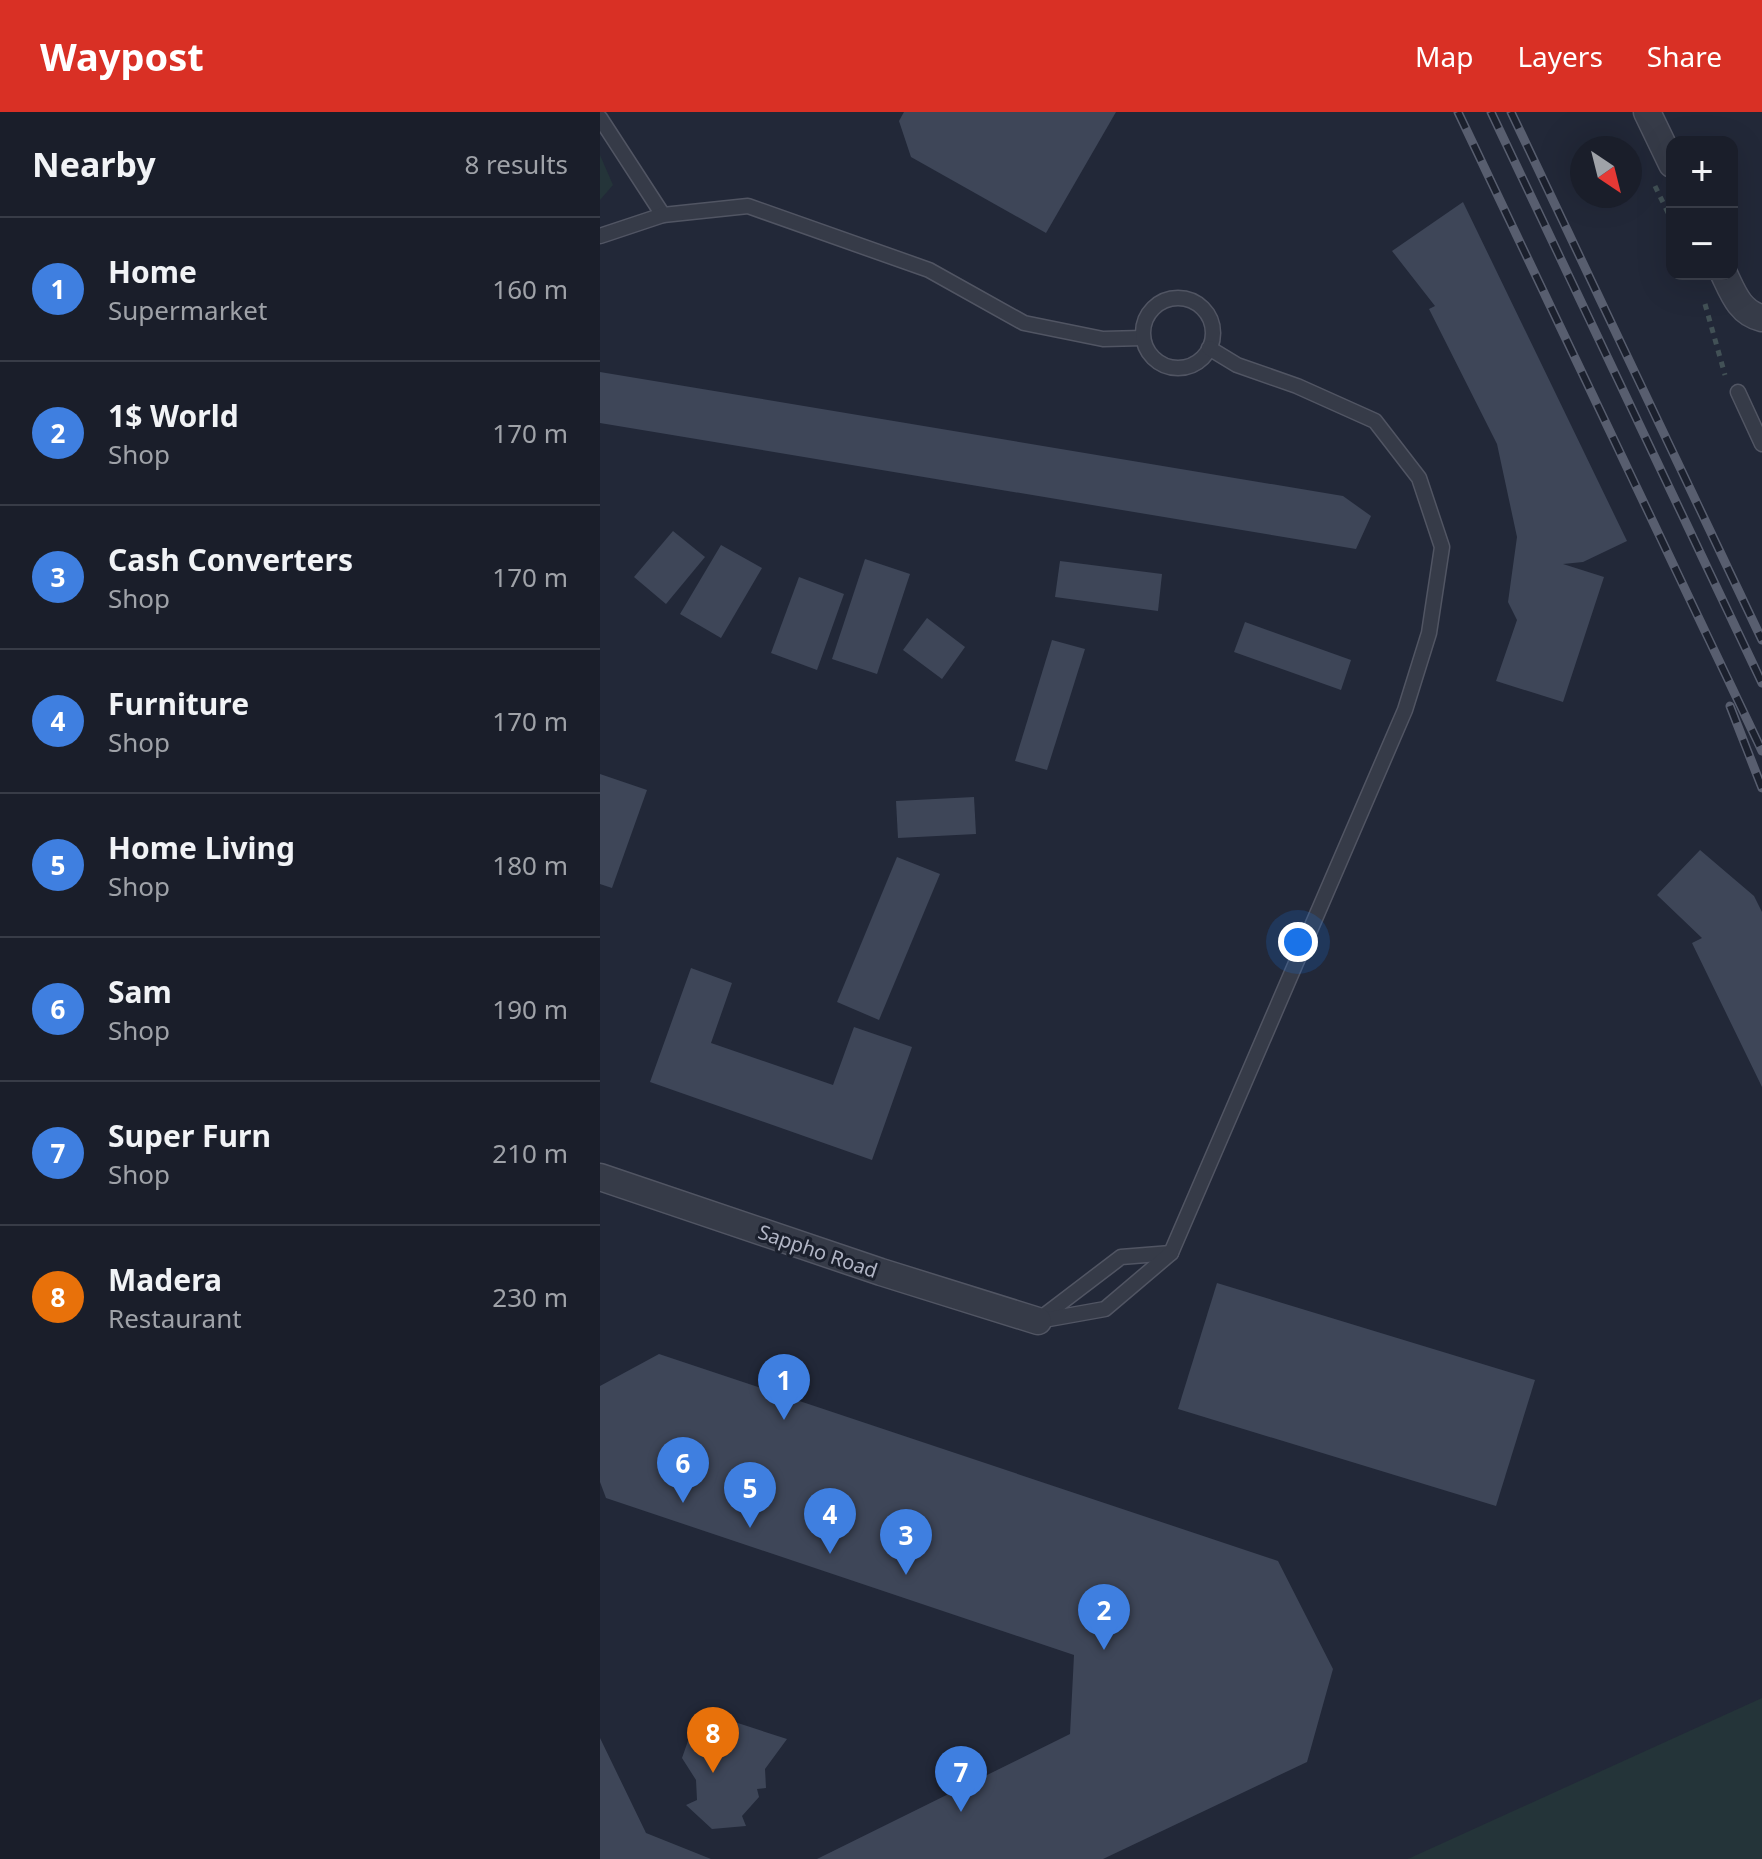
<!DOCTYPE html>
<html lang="en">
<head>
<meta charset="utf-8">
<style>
	body { margin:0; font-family:"Noto Sans",sans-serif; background:#272b36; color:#f1f3f6 }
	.controls { position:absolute; right:24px; top:24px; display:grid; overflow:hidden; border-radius:16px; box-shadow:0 8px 32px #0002 }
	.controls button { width:72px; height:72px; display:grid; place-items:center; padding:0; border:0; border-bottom:2px solid #383c47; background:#1a1e2a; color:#f1f3f6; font:40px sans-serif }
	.compass { position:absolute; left:970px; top:24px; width:72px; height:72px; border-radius:50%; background:#1a1e2a; box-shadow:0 8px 32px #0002; rotate:145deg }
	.you { position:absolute; left:698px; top:830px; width:28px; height:28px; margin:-20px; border:6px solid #fff; border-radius:50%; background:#1a73e8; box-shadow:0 0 0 12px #1a73e833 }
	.badge { display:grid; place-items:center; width:52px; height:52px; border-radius:50%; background:#d93025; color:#fff; font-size:26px; font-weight:700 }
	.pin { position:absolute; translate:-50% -66px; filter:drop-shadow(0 2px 4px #0008) }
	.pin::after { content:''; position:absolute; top:42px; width:28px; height:24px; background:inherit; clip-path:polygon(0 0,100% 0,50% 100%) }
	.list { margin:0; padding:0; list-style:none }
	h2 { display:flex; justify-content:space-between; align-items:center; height:104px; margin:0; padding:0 32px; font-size:34px }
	h2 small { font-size:26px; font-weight:400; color:#9fa2a8 }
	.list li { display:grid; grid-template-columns:52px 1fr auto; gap:24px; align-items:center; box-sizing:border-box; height:144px; padding:0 32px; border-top:2px solid #383c47 }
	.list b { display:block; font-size:30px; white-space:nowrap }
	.list p { margin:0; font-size:26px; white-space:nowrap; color:#9fa2a8 }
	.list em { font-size:26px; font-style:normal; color:#9fa2a8 }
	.map { position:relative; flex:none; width:1162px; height:1747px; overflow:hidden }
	header { display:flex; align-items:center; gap:48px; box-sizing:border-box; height:112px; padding:0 40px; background:#d93025; color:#fff }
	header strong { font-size:38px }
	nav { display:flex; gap:44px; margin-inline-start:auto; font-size:28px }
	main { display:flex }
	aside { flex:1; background:#1a1e2a }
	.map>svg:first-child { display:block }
</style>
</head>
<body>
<header>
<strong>Waypost</strong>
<nav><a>Map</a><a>Layers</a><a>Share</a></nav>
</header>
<main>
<aside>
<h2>Nearby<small>8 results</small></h2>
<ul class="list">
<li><span class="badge" style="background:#3f7fe0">1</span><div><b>Home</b><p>Supermarket</p></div><em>160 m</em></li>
<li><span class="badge" style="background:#3f7fe0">2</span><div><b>1$ World</b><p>Shop</p></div><em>170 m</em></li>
<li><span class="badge" style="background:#3f7fe0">3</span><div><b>Cash Converters</b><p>Shop</p></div><em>170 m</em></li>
<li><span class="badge" style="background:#3f7fe0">4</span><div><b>Furniture</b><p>Shop</p></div><em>170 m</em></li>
<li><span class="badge" style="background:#3f7fe0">5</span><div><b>Home Living</b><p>Shop</p></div><em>180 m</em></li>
<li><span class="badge" style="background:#3f7fe0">6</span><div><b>Sam</b><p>Shop</p></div><em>190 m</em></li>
<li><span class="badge" style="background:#3f7fe0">7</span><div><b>Super Furn</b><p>Shop</p></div><em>210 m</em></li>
<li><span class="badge" style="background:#e8710a">8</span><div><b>Madera</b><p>Restaurant</p></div><em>230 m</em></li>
</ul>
</aside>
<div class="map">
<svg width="1162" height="1747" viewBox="0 0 1162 1747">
	<rect width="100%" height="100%" fill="#222838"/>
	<g fill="#243439">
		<polygon points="0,43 13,73 0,88"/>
		<polygon points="1162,1586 1162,1747 807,1747 810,1746"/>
	</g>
	<g fill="#3e4658">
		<polygon points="304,0 516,0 446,121 311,45 299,9"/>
		<polygon points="863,90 1027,429 983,450 963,452 1004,465 963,590 896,569 917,508 908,490 917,425 897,332 829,197 835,194 792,139"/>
		<polygon points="0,260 743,384 771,404 756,437 0,311"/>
		<polygon points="73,419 105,445 66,492 34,465"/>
		<polygon points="121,433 162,456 121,526 80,502"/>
		<polygon points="265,447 310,462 277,562 232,547"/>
		<polygon points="460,449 562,462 558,499 455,485"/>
		<polygon points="199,465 244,482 217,558 171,541"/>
		<polygon points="327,506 365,535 342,567 303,538"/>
		<polygon points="645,510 751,548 741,578 634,540"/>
		<polygon points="452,528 485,537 447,658 415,649"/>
		<polygon points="0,662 47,678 12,776 0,772"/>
		<polygon points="374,685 376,722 298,726 296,689"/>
		<polygon points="1100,738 1154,784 1162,800 1162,975 1092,831 1102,826 1057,783"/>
		<polygon points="297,745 340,762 279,908 237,890"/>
		<polygon points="91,856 132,871 111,931 233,973 254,915 312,935 272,1048 50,970"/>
		<polygon points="617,1171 935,1268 896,1394 578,1297"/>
		<polygon points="59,1242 678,1449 733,1557 707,1650 503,1747 217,1747 470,1622 474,1543 6,1386 0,1370 0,1274"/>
		<polygon points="110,1602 187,1627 165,1657 166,1676 157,1677 159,1685 142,1704 146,1714 112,1717 86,1693 97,1688 96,1668 82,1646 95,1609"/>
		<polygon points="0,1626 46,1721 111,1747 0,1747"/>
	</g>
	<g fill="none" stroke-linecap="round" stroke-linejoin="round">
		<g stroke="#515563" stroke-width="17">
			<g id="lane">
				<polyline points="0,6 63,103"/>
				<polyline points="0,124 63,103 148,94 329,158 424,211 503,227 543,226"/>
				<circle cx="578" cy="221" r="35"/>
				<polyline points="1138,280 1162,332"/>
				<polyline points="441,1206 521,1145 571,1141"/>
				<polyline points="438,1209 505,1197 571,1141 805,598 829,521 842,435 819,366 775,309 697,274 637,253 609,236"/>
			</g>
		</g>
		<g stroke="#515563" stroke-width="29">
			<g id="street">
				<polyline points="1047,0 1072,52"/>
				<path d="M1124,162C1133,181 1140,201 1162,206"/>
				<polyline points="0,1065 281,1160 438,1209"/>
			</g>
		</g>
		<g stroke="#425156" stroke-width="5" stroke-dasharray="6 6" stroke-linecap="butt">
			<polyline points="1055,74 1072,109"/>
			<polyline points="1105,192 1125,263"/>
		</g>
		<use href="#lane" stroke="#363b48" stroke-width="14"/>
		<use href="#street" stroke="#363b48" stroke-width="26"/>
		<g stroke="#585e6f" stroke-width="9">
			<g id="rail">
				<polyline points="858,0 1162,639"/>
				<polyline points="891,0 1162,571"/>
				<polyline points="911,0 1162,528"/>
				<polyline points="1130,594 1162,676"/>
			</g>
		</g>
		<use href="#rail" stroke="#1b202d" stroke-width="6" stroke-dasharray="18" stroke-linecap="butt"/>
	</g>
	<g text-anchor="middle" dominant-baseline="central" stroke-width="6" stroke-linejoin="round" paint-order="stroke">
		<g font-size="20" fill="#b1b5c5" stroke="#1b202d">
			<text transform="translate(218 1139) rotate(19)">Sappho Road</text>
		</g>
	</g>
</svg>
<div class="controls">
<button>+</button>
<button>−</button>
</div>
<svg class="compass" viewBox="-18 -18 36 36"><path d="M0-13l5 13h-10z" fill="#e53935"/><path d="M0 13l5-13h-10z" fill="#9fa2a8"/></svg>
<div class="you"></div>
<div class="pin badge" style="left:184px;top:1308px;background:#3f7fe0">1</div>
<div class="pin badge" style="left:504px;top:1538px;background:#3f7fe0">2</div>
<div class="pin badge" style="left:306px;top:1463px;background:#3f7fe0">3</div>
<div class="pin badge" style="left:230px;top:1442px;background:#3f7fe0">4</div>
<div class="pin badge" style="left:150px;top:1416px;background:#3f7fe0">5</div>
<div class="pin badge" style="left:83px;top:1391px;background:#3f7fe0">6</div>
<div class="pin badge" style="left:361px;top:1700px;background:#3f7fe0">7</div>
<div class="pin badge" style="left:113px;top:1661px;background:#e8710a">8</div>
</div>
</main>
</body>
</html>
